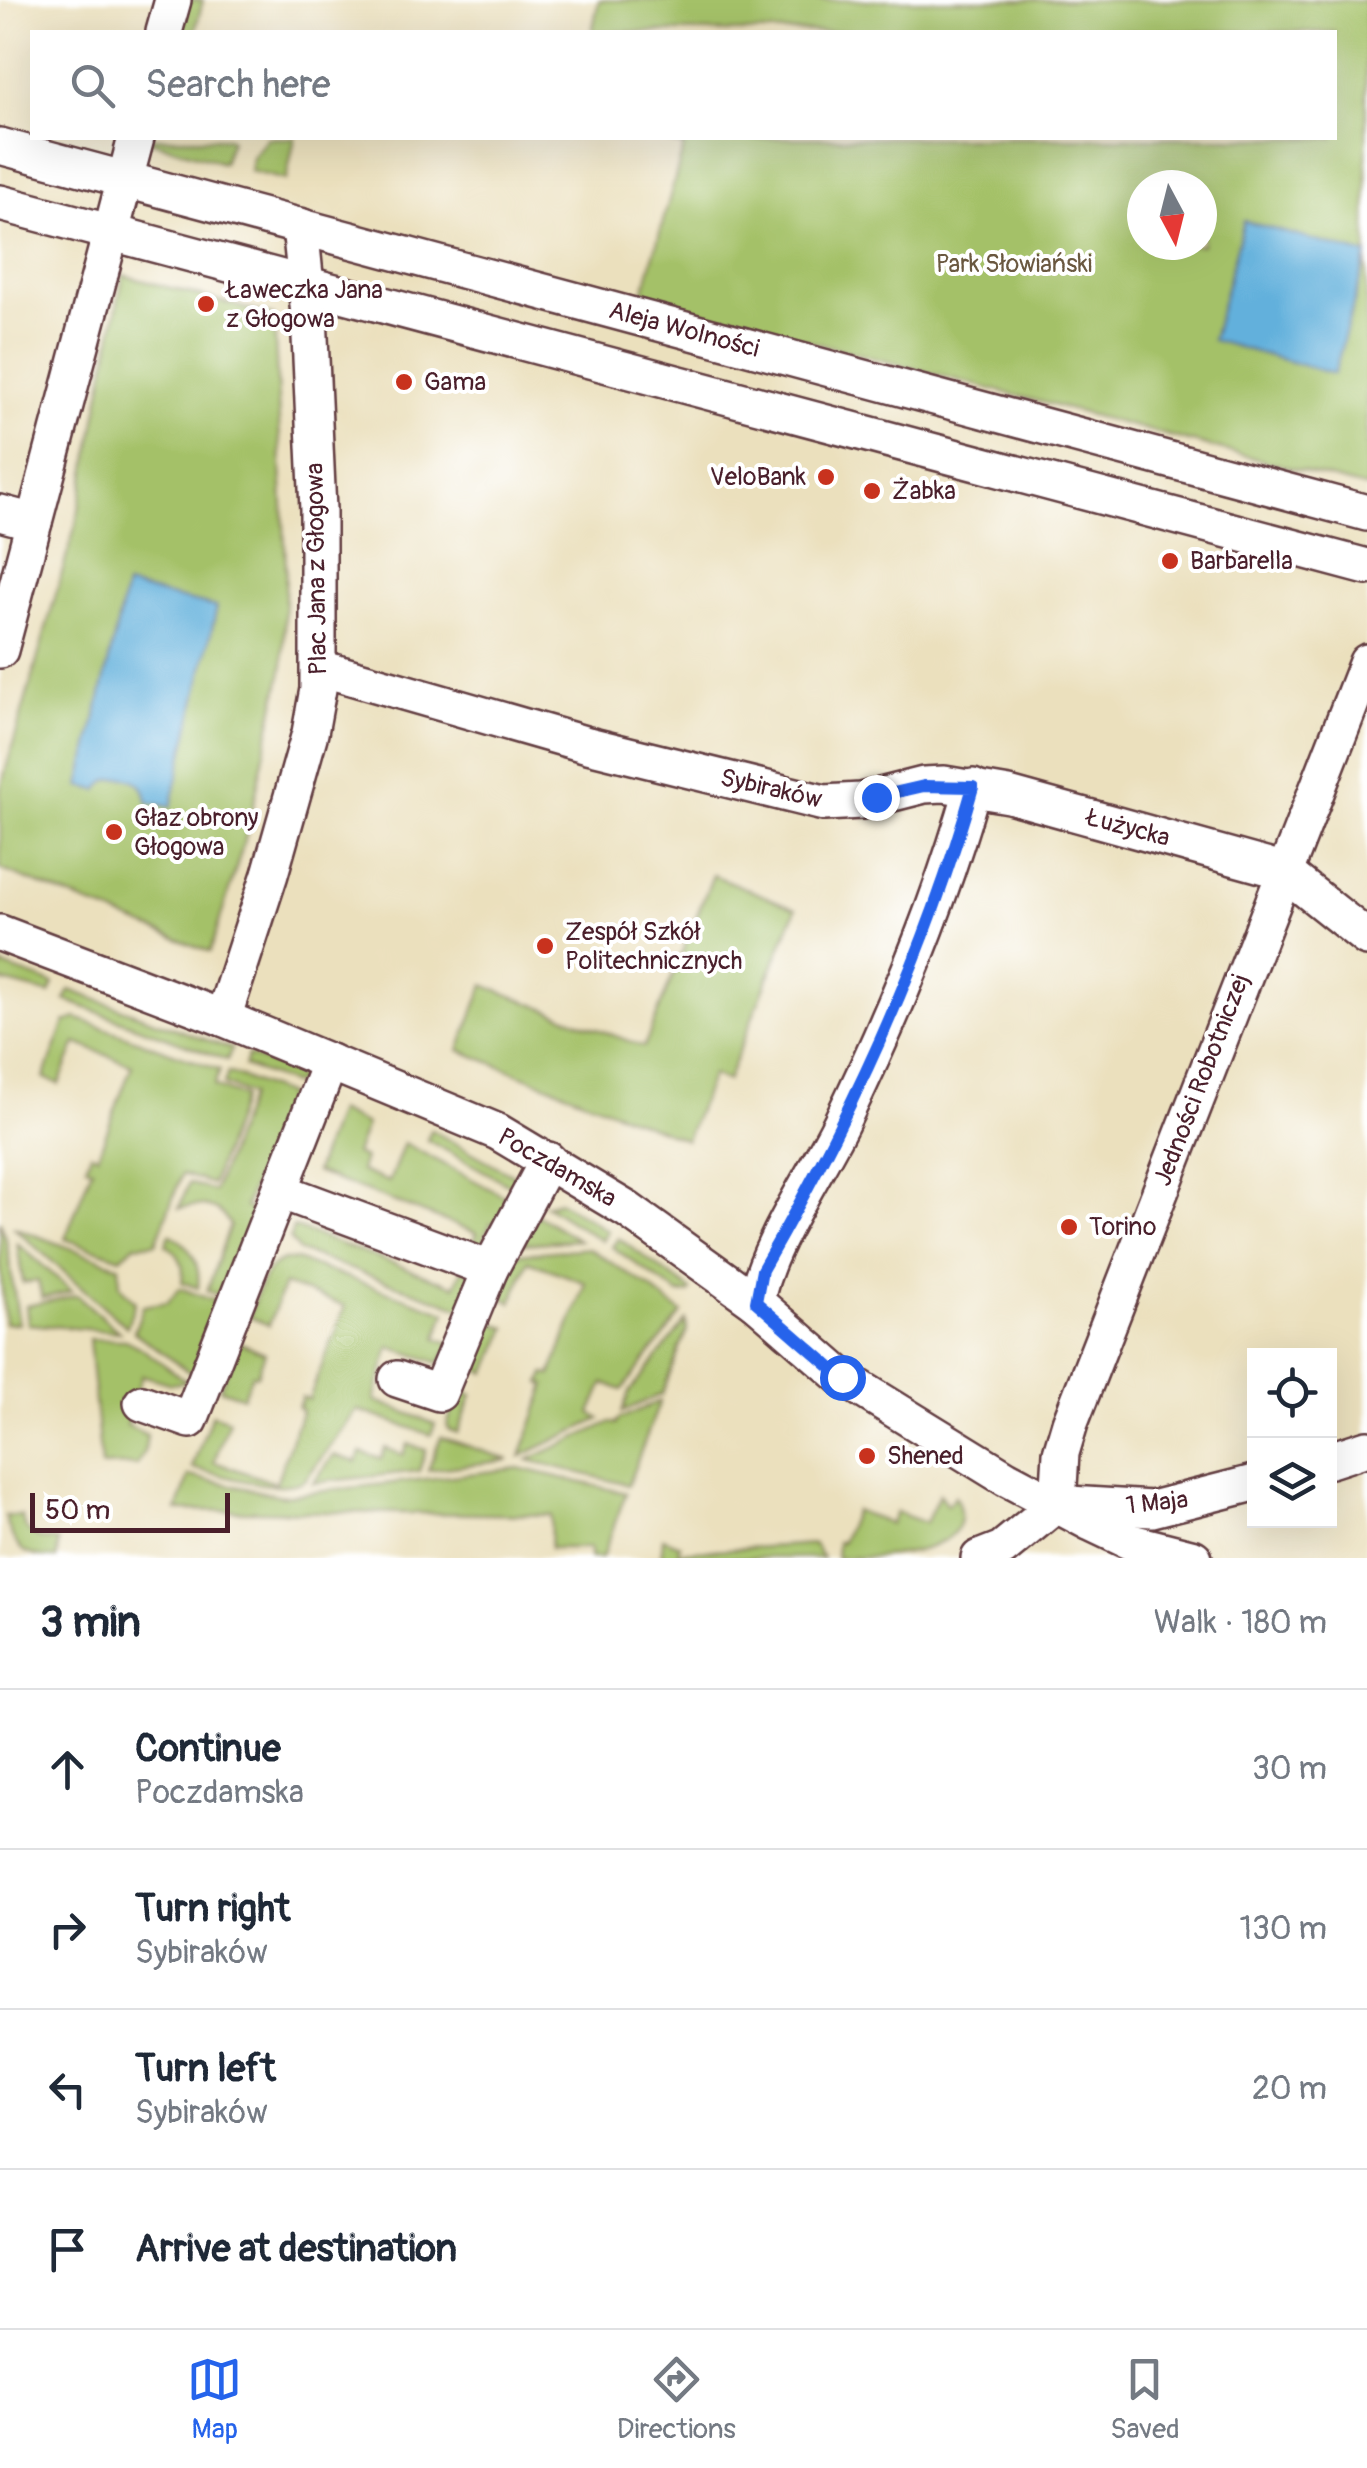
<!DOCTYPE html>
<html lang="en">
<head>
<meta charset="utf-8">
<style>
	body { margin:0; font-family:Pangolin,sans-serif; background:#f2f2f3; color:#1f2937 }
	.controls { position:absolute; right:30px; bottom:30px; display:grid; overflow:hidden; border-radius:0px; box-shadow:0 10px 40px #0002 }
	.controls button { width:90px; height:90px; display:grid; place-items:center; padding:0; border:0; border-bottom:2px solid #e0e1e3; background:#fff; color:#1f2937; font:50px sans-serif }
	.compass { position:absolute; left:1127px; top:170px; width:90px; height:90px; border-radius:50%; background:#fff; box-shadow:0 10px 40px #0002; rotate:173deg }
	.scale { position:absolute; left:30px; bottom:25px; width:200px; box-sizing:border-box; padding-left:10px; border:5px solid #4a1f2b; border-top:0; font-size:28px; line-height:35px; white-space:nowrap; color:#4a1f2b; -webkit-text-stroke:8px #fff; paint-order:stroke }
	.stop { position:absolute; width:30px; height:30px; margin:-22px; border:8px solid #2563eb; border-radius:50%; background:#fff }
	.stop.end { background:#2563eb; border-color:#fff; box-shadow:0 2px 10px #0008 }
	.list { margin:0; padding:0; list-style:none }
	h2 { display:flex; justify-content:space-between; align-items:center; height:130px; margin:0; padding:0 40px; font-size:42px }
	h2 small { font-size:32px; font-weight:400; color:#747a83 }
	.list li { display:grid; grid-template-columns:65px 1fr auto; gap:30px; align-items:center; box-sizing:border-box; height:160px; padding:0 40px; border-top:2px solid #e0e1e3 }
	.list b { display:block; font-size:38px; white-space:nowrap }
	.list p { margin:0; font-size:32px; white-space:nowrap; color:#747a83 }
	.list em { font-size:32px; font-style:normal; color:#747a83 }
	.icon { flex:none; width:55px; height:55px; fill:none; stroke:currentColor; stroke-width:2; stroke-linecap:round; stroke-linejoin:round }
	.map { position:relative; flex:none; width:1367px; height:1558px; overflow:hidden }
	.search { position:absolute; background:#fff; box-shadow:0 10px 40px #0002; left:30px; right:30px; top:30px; height:110px; display:flex; align-items:center; gap:25px; box-sizing:border-box; padding:0 35px; border-radius:0px; color:#747a83; font-size:38px }
	.sheet { height:770px; background:#fff }
	nav { display:flex; justify-content:space-around; align-items:center; box-sizing:border-box; height:140px; border-top:2px solid #e0e1e3; background:#fff; font-size:28px; color:#747a83 }
	nav a { display:grid; justify-items:center; gap:5px }
	nav .on { color:#2563eb }
	.map>svg:first-child { display:block }
</style>
</head>
<body>
<div class="map">
<svg width="1367" height="1558" viewBox="0 0 1367 1558">
	<rect width="100%" height="100%" fill="#fff"/>
	<filter id="ink" filterUnits="userSpaceOnUse"><feTurbulence type="fractalNoise" baseFrequency=".01" numOctaves="2"/><feDisplacementMap in="SourceGraphic" scale="20" xChannelSelector="R" yChannelSelector="G"/><feConvolveMatrix kernelMatrix="1 2 1 2 8 2 1 2 1" color-interpolation-filters="sRGB"/></filter>
	<filter id="wash" filterUnits="userSpaceOnUse"><feTurbulence type="fractalNoise" baseFrequency=".0048" numOctaves="4" result="noise"/><feDisplacementMap in="SourceGraphic" scale="40" xChannelSelector="R" yChannelSelector="G"/><feGaussianBlur stdDeviation="2.25" result="paint"/><feColorMatrix in="noise" values="0 0 0 0 0 0 0 0 0 0 0 0 0 0 0 0 0 1.4 0 .05"/><feComposite in="paint" operator="in"/></filter>
	<g filter="url(#wash)">
		<rect width="100%" height="100%" fill="#ebe0bd"/>
		<g fill="#a4c168" stroke="#77704a" stroke-width="2.5" fill-rule="evenodd">
			<polygon points="187,0 203,0 195,32 178,32"/>
			<path d="M599,0H1366L1367,488L642,297L684,146L654,138H1334V32H592ZM1142,185H1202V245H1142Z"/>
			<polygon points="150,138 228,138 231,140 223,163 149,141"/>
			<polygon points="267,138 295,138 286,180 250,171 252,157"/>
			<polygon points="123,275 274,316 286,567 283,666 249,826 210,952 0,869 0,790 77,520"/>
			<polygon points="713,875 796,909 727,1081 712,1075 686,1140 459,1050 484,985 644,1047"/>
			<polygon points="0,965 54,984 50,994 0,981"/>
			<polygon points="70,990 232,1049 227,1060 65,1000"/>
			<polygon points="76,1018 220,1070 214,1086 243,1097 212,1184 182,1174 156,1243 134,1245 121,1258 65,1239 92,1168 86,1166 91,1153 98,1155 132,1065 76,1043 59,1084 44,1078 65,1022"/>
			<polygon points="248,1055 292,1072 302,1081 293,1084 244,1066"/>
			<path d="M228,1072L288,1095L245,1207L259,1213L227,1298L207,1291L230,1225C220,1205 200,1203 179,1208L189,1183L214,1191L250,1095L224,1084Z"/>
			<polygon points="337,1111 366,1125 355,1154 364,1158 360,1171 389,1182 404,1143 515,1202 495,1225 491,1223 484,1238 494,1243 486,1258 471,1250 477,1233 315,1172"/>
			<polygon points="431,1130 520,1179 522,1192 427,1140"/>
			<polygon points="559,1201 608,1231 602,1241 545,1205"/>
			<polygon points="537,1215 579,1240 522,1244"/>
			<polygon points="0,1221 6,1239 19,1324 5,1323 0,1268"/>
			<polygon points="13,1227 119,1266 120,1286 135,1302 127,1327"/>
			<polygon points="293,1227 455,1286 462,1269 477,1275 464,1309 299,1251 290,1239"/>
			<path d="M170,1234C191,1245 201,1264 198,1288L182,1282C185,1266 180,1253 166,1245Z"/>
			<polygon points="618,1238 691,1290 689,1293 679,1294 612,1247"/>
			<polygon points="17,1243 72,1291 42,1298 38,1281 23,1283"/>
			<polygon points="589,1248 650,1288 682,1313 622,1390 604,1383 591,1413 600,1419 521,1456 546,1385 541,1383 545,1374 551,1375 586,1283 528,1261 512,1302 498,1296 518,1254"/>
			<path d="M283,1260H297L446,1312L437,1338L452,1344L440,1363L390,1347L374,1400L435,1424L431,1435L357,1410L305,1480C281,1495 220,1474 192,1468L212,1414L229,1420L214,1462L276,1483L302,1410L298,1408L302,1397L309,1399L345,1306L284,1284L269,1325L249,1317C257,1296 261,1269 283,1260Z"/>
			<polygon points="180,1288 225,1305 196,1377 134,1332 143,1306 167,1302"/>
			<polygon points="77,1295 119,1332 28,1324 26,1306"/>
			<polygon points="487,1320 507,1328 486,1373 469,1367"/>
			<polygon points="686,1321 687,1330 662,1394 622,1412 629,1393"/>
			<polygon points="89,1339 125,1340 141,1348 188,1382 171,1384 142,1375 126,1425 147,1435 145,1449 137,1465 101,1466"/>
			<polygon points="238,1342 265,1353 257,1375 252,1374 243,1397 220,1389"/>
			<polygon points="459,1391 472,1395 458,1433 449,1430 447,1425"/>
			<polygon points="660,1401 628,1485 528,1460 611,1422 616,1424 619,1419"/>
			<polygon points="441,1437 509,1460 428,1470"/>
			<polygon points="408,1444 426,1450 419,1471 313,1483 334,1455 357,1462 361,1452 381,1459 385,1448 403,1455"/>
			<polygon points="519,1468 626,1493 602,1558 590,1558 590,1548 550,1548 551,1515 177,1510 189,1476 282,1496"/>
			<path d="M939,1494L947,1505L955,1496C986,1558 870,1558 836,1558L837,1542H842L855,1510L890,1524L896,1512L926,1523Z"/>
			<path d="M5,1516H22C24,1536 40,1540 58,1541L57,1558C23,1558 14,1549 5,1516Z"/>
			<polygon points="663,1538 680,1545 678,1552 814,1544 823,1558 661,1558"/>
		</g>
		<g fill="#62b0dc" stroke="#566884" stroke-width="2.5">
			<polygon points="1244,221 1367,255 1334,374 1212,340"/>
			<path d="M126,586L217,607L171,807L147,802C145,778 126,774 106,781L98,790L80,786Z"/>
		</g>
	</g>
	<g filter="url(#ink)">
		<g fill="none" stroke-linecap="round" stroke-linejoin="round">
			<g stroke="#623c41" stroke-width="40">
				<g id="minor">
					<polyline points="164,32 173,0"/>
					<polyline points="0,146 1367,513"/>
					<polyline points="0,203 1367,567"/>
					<polyline points="0,513 34,522"/>
					<polyline points="0,650 136,138"/>
					<polyline points="320,668 588,745 824,803 861,801 924,785 944,784 1009,795 1283,871 1367,938"/>
					<polyline points="0,933 223,1018 498,1132 628,1210 756,1302 842,1377 910,1419 1006,1478 1091,1523 1131,1542 1194,1558"/>
					<polyline points="223,1018 270,874 310,733 318,689 318,510 309,315 300,226"/>
					<polyline points="280,1191 490,1269"/>
					<path d="M756,1302C764,1249 816,1174 841,1123C894,1014 940,904 973,787"/>
					<polyline points="397,1379 439,1393 490,1269 548,1160"/>
					<polyline points="142,1403 190,1420 330,1062"/>
					<polyline points="1330,1460 1367,1448"/>
					<polyline points="1058,1503 1061,1453 1070,1423 1367,662"/>
					<polyline points="1069,1504 1152,1509 1254,1483"/>
					<polyline points="979,1558 1002,1549 1058,1503"/>
				</g>
			</g>
			<use href="#minor" stroke="#fff" stroke-width="35"/>
		</g>
	</g>
	<g fill="none" stroke-linecap="round" stroke-linejoin="round" filter="url(#ink)">
		<path stroke="#2563eb" stroke-width="12" d="M842,1377L756,1302L762,1270C850,1118 925,957 973,787L924,786L876,797"/>
	</g>
	<g fill="#c8321e" stroke="#fff" stroke-width="4">
		<circle cx="206" cy="304" r="10"/>
		<circle cx="404" cy="382" r="10"/>
		<circle cx="826" cy="477" r="10"/>
		<circle cx="872" cy="491" r="10"/>
		<circle cx="1170" cy="561" r="10"/>
		<circle cx="114" cy="832" r="10"/>
		<circle cx="545" cy="946" r="10"/>
		<circle cx="1069" cy="1227" r="10"/>
		<circle cx="867" cy="1456" r="10"/>
	</g>
	<g text-anchor="middle" dominant-baseline="central" stroke-width="8" stroke-linejoin="round" paint-order="stroke">
		<g font-size="25" fill="#6a5840" stroke="#fff">
			<text x="1014" y="264">Park Słowiański</text>
		</g>
		<g font-size="25" fill="#4a1f2b" stroke="#fff" text-anchor="start">
			<text x="226" y="290">Ławeczka Jana<tspan x="226" dy="29">z Głogowa</tspan></text>
			<text x="424" y="382">Gama</text>
			<text x="806" y="477" text-anchor="end">VeloBank</text>
			<text x="892" y="491">Żabka</text>
			<text x="1190" y="561">Barbarella</text>
			<text x="134" y="818">Głaz obrony<tspan x="134" dy="29">Głogowa</tspan></text>
			<text x="565" y="932">Zespół Szkół<tspan x="565" dy="29">Politechnicznych</tspan></text>
			<text x="1089" y="1227">Torino</text>
			<text x="887" y="1456">Shened</text>
		</g>
		<g font-size="25" fill="#4a1f2b" stroke="#fff">
			<text transform="translate(684 330) rotate(15)">Aleja Wolności</text>
			<text transform="translate(317 569) rotate(-91)">Plac Jana z Głogowa</text>
			<text transform="translate(771 789) rotate(13)">Sybiraków</text>
			<text transform="translate(1128 828) rotate(15)">Łużycka</text>
			<text transform="translate(1202 1080) rotate(-69)">Jedności Robotniczej</text>
			<text transform="translate(557 1168) rotate(30)">Poczdamska</text>
			<text transform="translate(1157 1503) rotate(-6)">1 Maja</text>
		</g>
	</g>
</svg>
<div class="controls">
<button><svg class="icon" aria-label="locate" viewBox="0 0 24 24"><circle cx="12" cy="12" r="6"/><path d="M12 2v4M12 18v4M2 12h4M18 12h4"/></svg></button>
<button><svg class="icon" aria-label="layers" viewBox="0 0 24 24"><path d="M12 4l9 5-9 5-9-5zM3 14l9 5 9-5"/></svg></button>
</div>
<svg class="compass" viewBox="-18 -18 36 36"><path d="M0-13l5 13h-10z" fill="#e53935"/><path d="M0 13l5-13h-10z" fill="#747a83"/></svg>
<div class="scale">50 m</div>
<div class="stop" style="left:842px;top:1377px"></div>
<div class="stop end" style="left:876px;top:797px"></div>
<div class="search"><svg class="icon" aria-label="search" viewBox="0 0 24 24"><circle cx="10" cy="10" r="6"/><path d="M15 15l6 6"/></svg>Search here</div>
</div>
<section class="sheet">
<h2>3 min<small>Walk · 180 m</small></h2>
<ul class="list">
<li><svg class="icon" aria-label="ahead" viewBox="0 0 24 24"><path d="M12 20V5M6 11l6-6 6 6"/></svg><div><b>Continue</b><p>Poczdamska</p></div><em>30 m</em></li>
<li><svg class="icon" aria-label="right" viewBox="0 0 24 24"><path d="M7 20v-9h11M14 6l5 5-5 5"/></svg><div><b>Turn right</b><p>Sybiraków</p></div><em>130 m</em></li>
<li><svg class="icon" aria-label="left" viewBox="0 0 24 24"><path d="M17 20v-9H6M10 6l-5 5 5 5"/></svg><div><b>Turn left</b><p>Sybiraków</p></div><em>20 m</em></li>
<li><svg class="icon" aria-label="arrive" viewBox="0 0 24 24"><path d="M6 21V4h12l-3 4 3 4H6"/></svg><div><b>Arrive at destination</b></div></li>
</ul>
</section>
<nav>
<a class="on"><svg class="icon" aria-label="map" viewBox="0 0 24 24"><path d="M3 6l6-2 6 2 6-2v14l-6 2-6-2-6 2zM9 4v14M15 6v14"/></svg>Map</a>
<a><svg class="icon" aria-label="directions" viewBox="0 0 24 24"><path d="M12 3l9 9-9 9-9-9zM9 14v-3h6M13 9l2 2-2 2"/></svg>Directions</a>
<a><svg class="icon" aria-label="saved" viewBox="0 0 24 24"><path d="M7 4h10v16l-5-4-5 4z"/></svg>Saved</a>
</nav>
</body>
</html>
